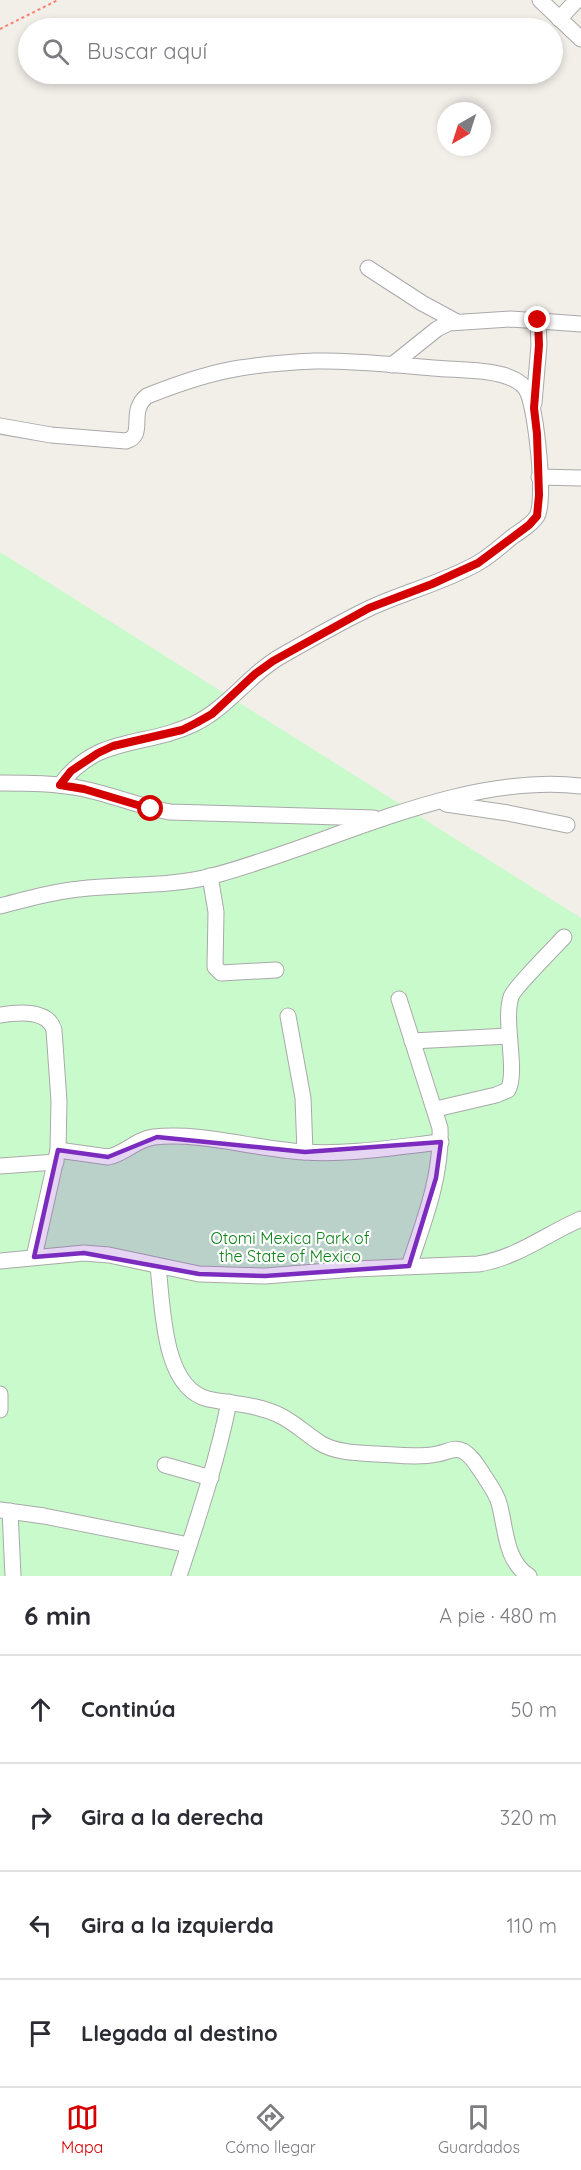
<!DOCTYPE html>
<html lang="es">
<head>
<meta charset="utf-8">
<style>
	body { margin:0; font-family:Quicksand,sans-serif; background:#f7f7f7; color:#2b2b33 }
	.compass { position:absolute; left:437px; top:102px; width:54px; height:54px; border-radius:50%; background:#fff; box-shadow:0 3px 9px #0003; rotate:219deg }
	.stop { position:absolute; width:18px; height:18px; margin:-14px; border:4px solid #d40000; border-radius:50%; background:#fff }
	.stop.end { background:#d40000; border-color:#fff; box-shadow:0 2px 6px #0008 }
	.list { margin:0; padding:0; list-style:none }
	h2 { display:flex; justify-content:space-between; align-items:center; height:78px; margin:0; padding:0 24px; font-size:26px }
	h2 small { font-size:20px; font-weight:400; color:#7c7c81 }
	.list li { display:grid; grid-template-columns:39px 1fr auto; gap:18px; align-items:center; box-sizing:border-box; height:108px; padding:0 24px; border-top:2px solid #e1e1e2 }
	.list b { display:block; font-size:22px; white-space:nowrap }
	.list em { font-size:20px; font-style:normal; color:#7c7c81 }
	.icon { flex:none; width:33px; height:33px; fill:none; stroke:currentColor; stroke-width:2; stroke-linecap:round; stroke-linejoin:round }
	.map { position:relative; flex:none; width:581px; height:1576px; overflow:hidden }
	.search { position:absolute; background:#fff; box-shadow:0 3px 9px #0003; left:18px; right:18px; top:18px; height:66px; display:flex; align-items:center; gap:15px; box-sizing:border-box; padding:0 21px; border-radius:33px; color:#7c7c81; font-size:22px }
	.sheet { height:510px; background:#fff }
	nav { display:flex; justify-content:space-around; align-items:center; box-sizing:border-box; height:84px; border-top:2px solid #e1e1e2; background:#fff; font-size:16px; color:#7c7c81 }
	nav a { display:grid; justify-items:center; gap:3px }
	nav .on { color:#d40000 }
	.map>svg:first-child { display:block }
</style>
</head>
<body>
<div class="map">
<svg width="581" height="1576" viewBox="0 0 581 1576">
	<rect width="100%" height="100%" fill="#f2efe9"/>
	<polygon fill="#c8facc" points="0,552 581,918 581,1576 0,1576"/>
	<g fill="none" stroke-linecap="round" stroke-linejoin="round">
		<g stroke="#a9a9a9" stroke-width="17">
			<g id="minor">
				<polyline points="540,0 581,39"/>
				<polyline points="559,19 577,0"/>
				<polyline points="368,268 422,303 457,322"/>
				<polyline points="392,365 437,329 449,323 511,319 581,324"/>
				<polyline points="534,403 539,345 538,320"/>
				<path d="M0,426L51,435L126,441C147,435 127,412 147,396C177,384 208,373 240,368C265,364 290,362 315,361C354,360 394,365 433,368C456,370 481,369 503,375C513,378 524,383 528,393C536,412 546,499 537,516C532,525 520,531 512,537C501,546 490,556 478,563C443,583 404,592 368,609C339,623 311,639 283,655C249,674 228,708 194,724C144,748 98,734 60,785"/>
				<polyline points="539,477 581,478"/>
				<path d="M0,783C28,783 56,783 84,789C113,795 140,807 170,812L374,818"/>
				<polyline points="446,804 508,813 567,825"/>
				<polyline points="210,876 216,912 215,967 221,973 276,970"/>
				<path d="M0,906C24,900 47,893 71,890C117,883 166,888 212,876C328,846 459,772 581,786"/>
				<path d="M399,999L440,1128C442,1176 424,1221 409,1266"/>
				<path d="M0,1015C18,1012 48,1009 54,1030L59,1101L58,1150L34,1257"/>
				<polyline points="288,1016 303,1098 305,1152"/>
				<polyline points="412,1041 509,1036"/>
				<path d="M436,1109L496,1095L508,1090C518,1071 503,1021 511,997C513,989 555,947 564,937"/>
				<path d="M58,1150L108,1157C125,1154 136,1139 154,1137C204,1132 254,1149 304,1152C349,1155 396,1147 441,1142"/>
				<polyline points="0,1166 56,1162"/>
				<path d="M0,1261L84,1253L109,1255L199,1274L265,1276L354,1269L478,1264C517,1258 546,1234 581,1219"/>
				<path d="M158,1267C163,1305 162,1388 208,1399C232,1404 256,1404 279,1415C294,1422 306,1434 320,1443C336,1453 360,1453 378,1454C397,1455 418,1458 437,1454C446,1453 454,1446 463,1451C471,1455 476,1464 481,1471C487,1481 496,1492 499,1503C506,1528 505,1561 529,1576"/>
				<polyline points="0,1394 0,1410"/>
				<polyline points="165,1465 211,1478"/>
				<polyline points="0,1510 44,1516 189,1545"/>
				<polyline points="10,1511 13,1576"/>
				<path d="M179,1576C198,1518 217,1462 229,1402"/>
			</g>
		</g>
		<polyline stroke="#fa8072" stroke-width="2" stroke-dasharray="3 3" stroke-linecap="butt" points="0,29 58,0"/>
		<use href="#minor" stroke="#fff" stroke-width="15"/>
	</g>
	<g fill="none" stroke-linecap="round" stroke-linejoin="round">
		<polyline stroke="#d40000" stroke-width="8" points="151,809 84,789 60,785 71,771 98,753 113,746 182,730 196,723 212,714 255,674 273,661 369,608 432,584 478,563 529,525 537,516 539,495 537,434 534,408 539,345 538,320"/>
	</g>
	<path fill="#7b2cbf" fill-opacity="0.2" stroke="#7b2cbf" stroke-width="4.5" stroke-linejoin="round" d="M157,1137L305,1152L441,1142L436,1178L409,1266L265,1276L199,1274L84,1253L34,1257L58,1150L108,1157Z"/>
	<g text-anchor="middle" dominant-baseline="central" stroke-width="4.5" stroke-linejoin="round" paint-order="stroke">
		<g font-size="16" fill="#0c8416" stroke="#fff">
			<text x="290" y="1238">Otomi Mexica Park of<tspan x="290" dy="18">the State of Mexico</tspan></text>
		</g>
	</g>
</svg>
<svg class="compass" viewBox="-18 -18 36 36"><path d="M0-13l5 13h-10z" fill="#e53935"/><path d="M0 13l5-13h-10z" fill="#7c7c81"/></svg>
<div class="stop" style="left:151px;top:809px"></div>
<div class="stop end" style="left:538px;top:320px"></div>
<div class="search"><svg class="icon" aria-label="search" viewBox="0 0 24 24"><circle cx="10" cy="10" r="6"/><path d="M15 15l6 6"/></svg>Buscar aquí</div>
</div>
<section class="sheet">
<h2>6 min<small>A pie · 480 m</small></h2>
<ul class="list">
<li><svg class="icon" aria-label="ahead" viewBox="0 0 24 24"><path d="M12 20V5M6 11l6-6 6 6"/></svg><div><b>Continúa</b></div><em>50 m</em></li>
<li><svg class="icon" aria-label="right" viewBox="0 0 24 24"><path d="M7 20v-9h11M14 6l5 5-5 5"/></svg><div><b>Gira a la derecha</b></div><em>320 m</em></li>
<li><svg class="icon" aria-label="left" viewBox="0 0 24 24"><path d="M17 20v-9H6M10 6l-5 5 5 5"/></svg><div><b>Gira a la izquierda</b></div><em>110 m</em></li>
<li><svg class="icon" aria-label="arrive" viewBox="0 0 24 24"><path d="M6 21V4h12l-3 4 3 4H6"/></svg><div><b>Llegada al destino</b></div></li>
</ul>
</section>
<nav>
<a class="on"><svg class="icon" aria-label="map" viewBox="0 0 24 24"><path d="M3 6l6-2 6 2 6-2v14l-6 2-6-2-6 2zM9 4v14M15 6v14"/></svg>Mapa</a>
<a><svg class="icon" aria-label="directions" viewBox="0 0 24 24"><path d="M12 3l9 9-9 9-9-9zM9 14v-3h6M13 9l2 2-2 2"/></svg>Cómo llegar</a>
<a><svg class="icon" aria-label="saved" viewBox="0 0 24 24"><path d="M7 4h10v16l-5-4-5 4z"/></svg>Guardados</a>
</nav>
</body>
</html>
